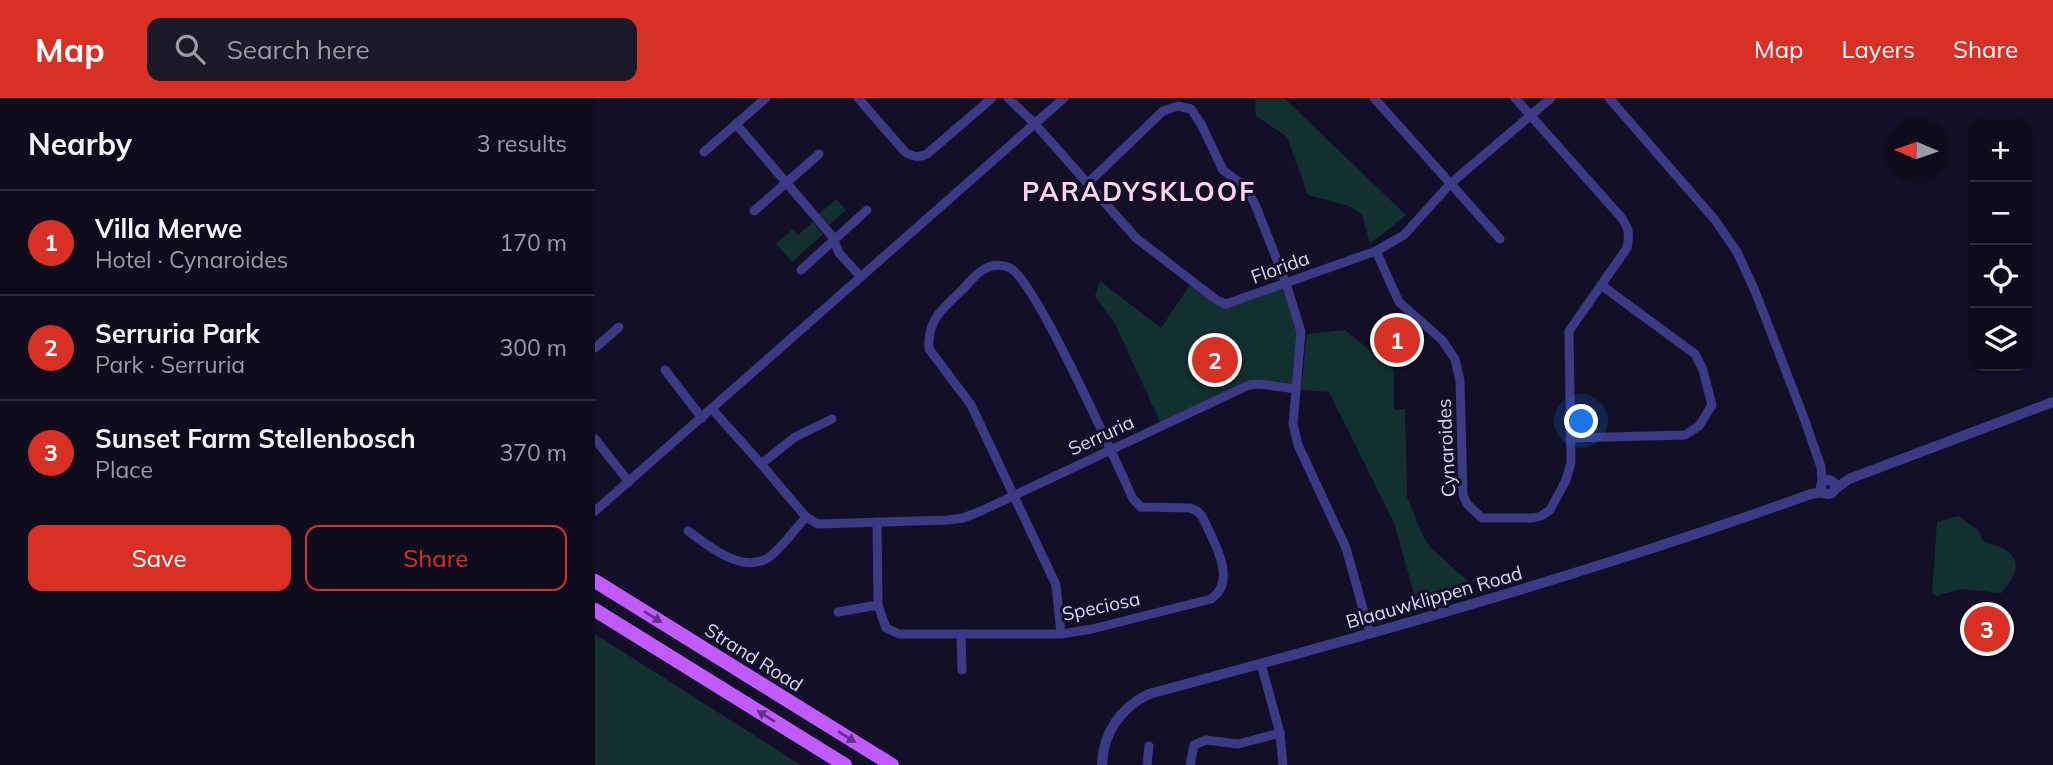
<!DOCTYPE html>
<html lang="en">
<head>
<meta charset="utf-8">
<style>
	body { margin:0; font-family:Mulish,sans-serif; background:#1c1929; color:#f1f3f6 }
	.controls { position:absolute; right:21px; top:21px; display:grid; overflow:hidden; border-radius:14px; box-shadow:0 2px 5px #0004 }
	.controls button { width:63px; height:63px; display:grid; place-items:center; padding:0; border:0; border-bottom:2px solid #2e2b3b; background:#0e0b1c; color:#f1f3f6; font:35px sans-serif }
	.compass { position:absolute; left:1290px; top:21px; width:63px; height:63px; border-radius:50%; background:#0e0b1c; box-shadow:0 2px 5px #0004; rotate:272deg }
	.you { position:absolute; left:987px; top:324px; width:24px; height:24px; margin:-18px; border:5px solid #fff; border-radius:50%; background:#1a73e8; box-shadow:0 0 0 10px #1a73e833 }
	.badge { display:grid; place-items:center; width:46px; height:46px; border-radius:50%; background:#d93025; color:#fff; font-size:23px; font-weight:700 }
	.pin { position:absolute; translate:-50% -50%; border:4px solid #fff; box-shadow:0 2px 7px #0006 }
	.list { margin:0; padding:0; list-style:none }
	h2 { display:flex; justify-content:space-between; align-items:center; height:91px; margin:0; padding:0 28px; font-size:30px }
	h2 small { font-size:23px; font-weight:400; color:#9b9ba3 }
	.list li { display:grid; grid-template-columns:46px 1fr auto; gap:21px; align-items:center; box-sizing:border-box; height:105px; padding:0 28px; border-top:2px solid #2e2b3b }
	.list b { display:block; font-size:26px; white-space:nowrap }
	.list p { margin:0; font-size:23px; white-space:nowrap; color:#9b9ba3 }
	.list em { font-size:23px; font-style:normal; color:#9b9ba3 }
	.actions { display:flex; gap:14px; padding:21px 28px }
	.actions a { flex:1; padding:16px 0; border:2px solid #d93025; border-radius:14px; text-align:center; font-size:24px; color:#d93025 }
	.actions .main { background:#d93025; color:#fff }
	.icon { flex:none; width:38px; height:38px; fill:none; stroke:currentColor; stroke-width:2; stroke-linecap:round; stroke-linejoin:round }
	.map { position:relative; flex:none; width:1458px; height:667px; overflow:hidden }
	header { display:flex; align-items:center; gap:42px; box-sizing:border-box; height:98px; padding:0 35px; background:#d93025; color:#fff }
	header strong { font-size:33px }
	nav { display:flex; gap:38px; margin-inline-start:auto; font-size:24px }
	.search { width:490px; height:63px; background:#1c1929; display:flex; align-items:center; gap:18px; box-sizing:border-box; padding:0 24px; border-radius:14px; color:#9b9ba3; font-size:26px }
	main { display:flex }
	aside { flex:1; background:#0e0b1c }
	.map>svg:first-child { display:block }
</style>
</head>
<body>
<header>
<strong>Map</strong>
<div class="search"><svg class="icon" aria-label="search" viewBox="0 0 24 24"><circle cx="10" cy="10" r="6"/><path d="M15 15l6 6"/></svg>Search here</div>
<nav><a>Map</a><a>Layers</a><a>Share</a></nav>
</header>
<main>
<aside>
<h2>Nearby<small>3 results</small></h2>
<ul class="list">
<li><span class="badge">1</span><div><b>Villa Merwe</b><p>Hotel · Cynaroides</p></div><em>170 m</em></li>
<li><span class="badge">2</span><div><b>Serruria Park</b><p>Park · Serruria</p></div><em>300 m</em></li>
<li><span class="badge">3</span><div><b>Sunset Farm Stellenbosch</b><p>Place</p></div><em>370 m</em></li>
</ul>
<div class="actions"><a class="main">Save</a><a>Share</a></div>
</aside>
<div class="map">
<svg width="1458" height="667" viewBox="0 0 1458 667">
	<rect width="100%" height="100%" fill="#130f26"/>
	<g fill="#12302f">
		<polygon points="660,0 689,0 811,117 775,146 767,116 754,108 713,97 692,39 661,18"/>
		<polygon points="241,101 251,112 234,127 224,116"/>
		<polygon points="218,124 228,136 197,164 181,146 198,131 203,137"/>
		<polygon points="505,183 566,230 597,184 631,206 691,185 706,234 701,291 664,286 567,328 520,226 500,198"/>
		<polygon points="750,232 799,272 799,312 810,311 812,399 829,440 835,449 875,485 820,499 799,425 734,294 706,292 712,236"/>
		<path d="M1363,418L1383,432L1388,443C1395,447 1403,447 1410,451C1430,465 1418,482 1406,495L1367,491L1340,498L1337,495L1342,424Z"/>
		<polygon points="0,536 206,667 0,667"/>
	</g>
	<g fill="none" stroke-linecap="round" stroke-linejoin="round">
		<g stroke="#3d3a85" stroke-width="9">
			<path d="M263,0L310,54C318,59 324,60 332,56L397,0"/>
			<polyline points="413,0 440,26 541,140 623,203 631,206 781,153 809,137 855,86 956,0"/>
			<polyline points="779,0 905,141"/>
			<polyline points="1014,0 1120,122 1142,154 1160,193 1209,320 1226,369 1227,385"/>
			<polyline points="141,26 237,138 244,155 266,179"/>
			<polyline points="109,54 171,0"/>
			<polyline points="493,85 568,13 583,8 596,11 606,26 628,72 649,88 660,106 691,185 706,234 698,326 703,347 751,450 775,536"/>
			<polyline points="159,113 224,56"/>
			<path d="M781,153L804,204L847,242L860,261L865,283L868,397L872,406L887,420H938L946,418L955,412L971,382L976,365L974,233L1032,150C1035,137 1034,129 1025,118L920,0"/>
			<polyline points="206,172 272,112"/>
			<polyline points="0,250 24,229"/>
			<polyline points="70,272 107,320"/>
			<polyline points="117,311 166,366 211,419 223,426 353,422 368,420 386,413 654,287 664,286 701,291"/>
			<polyline points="975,340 1090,337 1104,328 1117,307 1108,272 1100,256 1006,187"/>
			<polyline points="0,341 34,384"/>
			<polyline points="166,366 200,339 237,321"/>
			<polyline points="0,413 469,0"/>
			<path d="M282,424L283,507L291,530L304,536H466L497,531L616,501C644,482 617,441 607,418L602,413L595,410L546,409L538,401C522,366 441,183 415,170C395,161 382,175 370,189C350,210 332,219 334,251L376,307L461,487L466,536"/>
			<path d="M93,433C113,447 146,476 173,460C187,450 199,432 211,419"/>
			<polyline points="243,514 283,507"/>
			<polyline points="366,536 367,572"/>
			<polyline points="666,566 685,635 688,667"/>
			<polyline points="552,667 554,648"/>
			<polyline points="595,667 599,647 611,642 643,646 685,635"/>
		</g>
		<g stroke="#3d3a85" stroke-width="10">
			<circle cx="1233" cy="389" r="7"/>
			<polyline points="1240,391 1254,381 1458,304"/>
			<path d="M507,667C508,635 525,610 554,596C778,536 997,475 1216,396L1229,394"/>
		</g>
		<g stroke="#c25bff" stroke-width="14">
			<polyline points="0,483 297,667"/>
			<polyline points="0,512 250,667"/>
		</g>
	</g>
	<defs><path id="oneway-solid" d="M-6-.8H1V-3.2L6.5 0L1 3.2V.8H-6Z" transform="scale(1.75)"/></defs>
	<g fill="#623188">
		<use href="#oneway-solid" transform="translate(58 519) rotate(32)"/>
		<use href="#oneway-solid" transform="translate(171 618) rotate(-148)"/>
		<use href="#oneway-solid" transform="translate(252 639) rotate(32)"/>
	</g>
	<g text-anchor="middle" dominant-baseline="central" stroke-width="6" stroke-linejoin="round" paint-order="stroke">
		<g font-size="19" fill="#d9d4ff" stroke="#130f26">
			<text transform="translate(685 169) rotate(-20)">Florida</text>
			<text transform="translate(506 337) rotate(-25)">Serruria</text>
			<text transform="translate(851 350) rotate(-93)">Cynaroides</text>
			<text transform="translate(839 499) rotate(-16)">Blaauwklippen Road</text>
			<text transform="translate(506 508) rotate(-12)">Speciosa</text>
			<text transform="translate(159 559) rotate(32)">Strand Road</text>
		</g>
		<g font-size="26" font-weight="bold" letter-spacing="2" fill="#ffd6f0" stroke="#130f26">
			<text x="544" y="93">PARADYSKLOOF</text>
		</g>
	</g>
</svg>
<div class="controls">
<button>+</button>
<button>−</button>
<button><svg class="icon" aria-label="locate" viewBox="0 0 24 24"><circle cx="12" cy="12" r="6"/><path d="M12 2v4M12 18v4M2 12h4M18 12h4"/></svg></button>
<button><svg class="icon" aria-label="layers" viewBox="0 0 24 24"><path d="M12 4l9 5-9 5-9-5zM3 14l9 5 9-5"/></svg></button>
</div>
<svg class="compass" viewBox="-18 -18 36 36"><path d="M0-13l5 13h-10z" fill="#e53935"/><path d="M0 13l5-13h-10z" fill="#9b9ba3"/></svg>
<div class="you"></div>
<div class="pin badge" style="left:802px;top:242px">1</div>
<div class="pin badge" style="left:620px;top:262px">2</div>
<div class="pin badge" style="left:1392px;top:531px">3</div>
</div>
</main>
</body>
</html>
